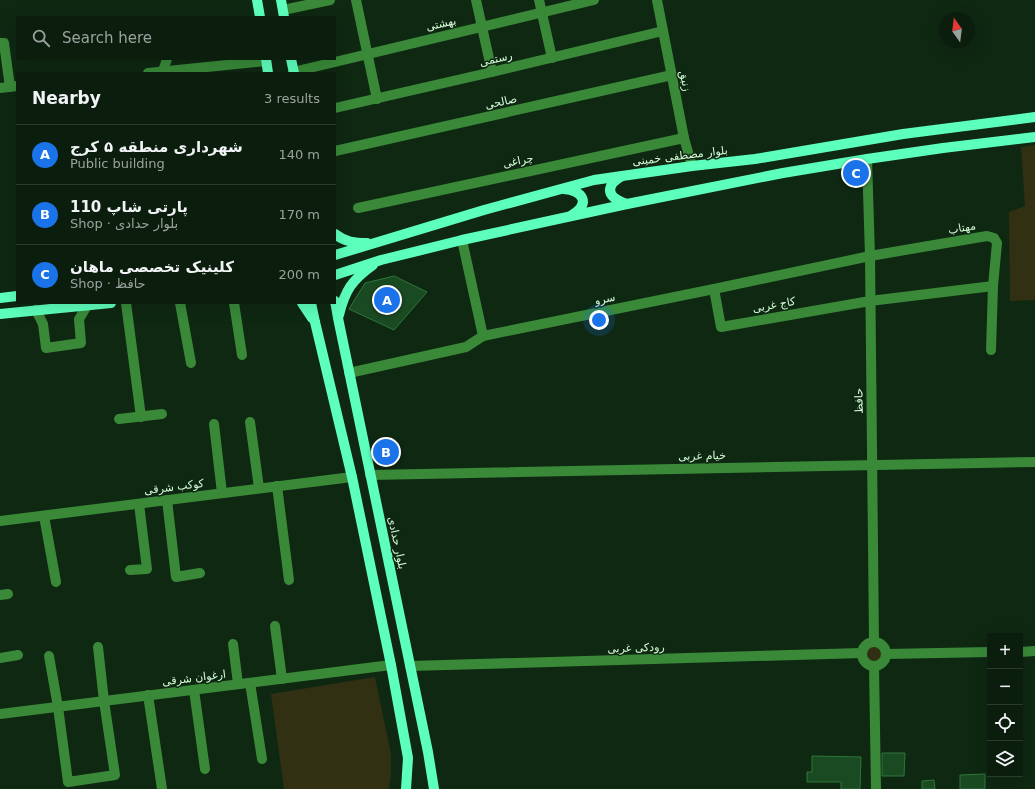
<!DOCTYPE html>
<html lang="en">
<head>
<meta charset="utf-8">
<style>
	body { margin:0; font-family:"DejaVu Sans","Noto Naskh Arabic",sans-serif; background:#142717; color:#f1f3f6 }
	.controls { position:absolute; right:12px; bottom:12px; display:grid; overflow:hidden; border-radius:0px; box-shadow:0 4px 16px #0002 }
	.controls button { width:36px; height:36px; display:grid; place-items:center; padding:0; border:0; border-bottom:1px solid #2b3c2e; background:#0b1e0e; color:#f1f3f6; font:20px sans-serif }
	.compass { position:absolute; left:939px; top:12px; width:36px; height:36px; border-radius:50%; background:#0b1e0e; box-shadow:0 4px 16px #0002; rotate:346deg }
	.you { position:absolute; left:599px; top:320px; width:14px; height:14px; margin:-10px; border:3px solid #fff; border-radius:50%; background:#1a73e8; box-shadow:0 0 0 6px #1a73e833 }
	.badge { display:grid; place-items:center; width:26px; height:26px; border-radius:50%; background:#1a73e8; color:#fff; font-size:13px; font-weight:700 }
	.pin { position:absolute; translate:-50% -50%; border:2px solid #fff; box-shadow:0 1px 4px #0006 }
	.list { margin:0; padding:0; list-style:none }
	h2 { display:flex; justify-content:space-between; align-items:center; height:52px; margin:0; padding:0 16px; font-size:17px }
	h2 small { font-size:13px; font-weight:400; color:#9aa29e }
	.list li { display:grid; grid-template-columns:26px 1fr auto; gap:12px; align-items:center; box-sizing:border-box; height:60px; padding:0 16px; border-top:1px solid #2b3c2e }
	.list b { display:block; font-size:15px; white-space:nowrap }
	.list p { margin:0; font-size:13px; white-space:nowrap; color:#9aa29e }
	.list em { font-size:13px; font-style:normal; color:#9aa29e }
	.icon { flex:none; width:22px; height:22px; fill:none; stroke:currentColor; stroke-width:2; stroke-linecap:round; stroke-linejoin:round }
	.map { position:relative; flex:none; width:1035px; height:789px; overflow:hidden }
	.search { position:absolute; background:#0b1e0e; box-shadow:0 4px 16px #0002; left:16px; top:16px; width:320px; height:44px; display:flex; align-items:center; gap:10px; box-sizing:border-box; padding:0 14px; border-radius:0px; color:#9aa29e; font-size:15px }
	.panel { position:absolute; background:#0b1e0e; box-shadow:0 4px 16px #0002; left:16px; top:72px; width:320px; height:232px; border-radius:0px }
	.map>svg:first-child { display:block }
</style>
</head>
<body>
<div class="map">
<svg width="1035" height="789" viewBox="0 0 1035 789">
	<rect width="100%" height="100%" fill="#0f2812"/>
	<g fill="#323012">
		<polygon points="1035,145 1035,300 1010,301 1009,212 1025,206 1021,147"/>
		<circle cx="874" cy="654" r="10"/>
		<polygon points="375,677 391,754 391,776 389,789 284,789 271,694"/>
	</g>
	<g fill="#1a4a22" stroke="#2c7738">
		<polygon points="394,276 427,292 394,330 349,309 365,283"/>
		<polygon points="882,753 905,753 904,776 882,776"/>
		<polygon points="812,756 861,757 860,789 841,789 841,782 807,782 807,772 812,772"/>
		<polygon points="985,774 985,789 960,789 960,775"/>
		<polygon points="934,780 935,789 922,789 922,781"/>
	</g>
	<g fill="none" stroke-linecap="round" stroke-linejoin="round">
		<g stroke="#398939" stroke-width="10">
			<polyline points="356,0 377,99"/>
			<polyline points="476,0 492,72"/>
			<polyline points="539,0 552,58"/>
			<polyline points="657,0 684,138 692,166"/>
			<polyline points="283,10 330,0"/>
			<polyline points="0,43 4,43 10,87"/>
			<polyline points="163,71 167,59"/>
			<polyline points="293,72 594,0"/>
			<polyline points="148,73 266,61"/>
			<polyline points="0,88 17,86"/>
			<polyline points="335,108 492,72 663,31"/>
			<polyline points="335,151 672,75"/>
			<polyline points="867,159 870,256 874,642"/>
			<polyline points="358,208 684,138"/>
			<polyline points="462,240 483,336"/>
			<polyline points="714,289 721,327 870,301 993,286"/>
			<polyline points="126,303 141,417"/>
			<polyline points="180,303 191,363"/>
			<polyline points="234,303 242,355"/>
			<polyline points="36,310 43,324 46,348 81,343 79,319 87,306"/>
			<polyline points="349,373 466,347 483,336 714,289 870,256 987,236 994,238 997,243 993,286 991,350"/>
			<polyline points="119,419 162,414"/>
			<polyline points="250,422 259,488"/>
			<polyline points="214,424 222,493"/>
			<polyline points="370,475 1035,462"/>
			<polyline points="277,486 289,580"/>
			<polyline points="167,500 176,577 200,573"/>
			<polyline points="44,516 56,582"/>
			<polyline points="0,521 352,477"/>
			<polyline points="130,570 147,569 139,504"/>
			<polyline points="0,595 8,594"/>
			<polyline points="275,626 282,679"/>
			<circle cx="874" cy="654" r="12"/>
			<polyline points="233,644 238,684"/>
			<polyline points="1020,652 1035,651"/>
			<polyline points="886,654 990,652"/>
			<polyline points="49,656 58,707 68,782 115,775 104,701 98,647"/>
			<polyline points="0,658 18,655"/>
			<polyline points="410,666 862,653"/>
			<polyline points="874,666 876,789"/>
			<polyline points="250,683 262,759"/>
			<polyline points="194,690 205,769"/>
			<polyline points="148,695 162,789"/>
			<polyline points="0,714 391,665"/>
		</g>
		<g stroke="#5dffbc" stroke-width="10">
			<polyline points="257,0 260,17"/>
			<polyline points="281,0 284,17"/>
			<polyline points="266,59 268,73"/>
			<polyline points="291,59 294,73"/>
			<path d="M622,176C619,178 614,181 612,184C605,196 619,201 627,204"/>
			<path d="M564,189C583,191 591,203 572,215"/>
			<path d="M335,234C345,242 355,243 367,243"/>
			<polyline points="335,255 484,210 594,180 692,166 755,159 903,134 1035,117"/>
			<polyline points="335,275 381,260 462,240 627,204 783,173 867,159 943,148 1035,137"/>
			<polyline points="0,298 17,296"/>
			<polyline points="335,301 338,318 428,752 434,789"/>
			<polyline points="302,303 312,318"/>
			<polyline points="311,303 315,322 352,477 391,665 408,758 406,789"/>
			<polyline points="0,314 111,303"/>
			<path d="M339,315C345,290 352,280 373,265"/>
		</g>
	</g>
	<g text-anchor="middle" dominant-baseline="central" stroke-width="3" stroke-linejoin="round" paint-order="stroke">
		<g font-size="11" fill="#d6ffd9" stroke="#0f2812">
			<text transform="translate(441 24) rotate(-13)">بهشتی</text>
			<text transform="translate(496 59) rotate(-13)">رستمی</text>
			<text transform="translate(685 81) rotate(79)">زنبق</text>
			<text transform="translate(501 102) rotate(-13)">صالحی</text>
			<text transform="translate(680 156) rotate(-7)">بلوار مصطفی خمینی</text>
			<text transform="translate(518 161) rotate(-12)">چراغی</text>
			<text transform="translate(962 228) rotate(-10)">مهتاب</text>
			<text transform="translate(605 299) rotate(-11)">سرو</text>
			<text transform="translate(774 305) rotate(-10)">کاج غربی</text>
			<text transform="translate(859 401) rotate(-91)">حافظ</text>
			<text transform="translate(702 456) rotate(-1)">خیام غربی</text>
			<text transform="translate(174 487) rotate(-7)">کوکب شرقی</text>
			<text transform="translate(397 543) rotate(78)">بلوار حدادی</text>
			<text transform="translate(636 648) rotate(-2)">رودکی غربی</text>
			<text transform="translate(194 678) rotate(-7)">ارغوان شرقی</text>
		</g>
	</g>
</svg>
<div class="controls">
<button>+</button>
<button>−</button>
<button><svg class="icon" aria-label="locate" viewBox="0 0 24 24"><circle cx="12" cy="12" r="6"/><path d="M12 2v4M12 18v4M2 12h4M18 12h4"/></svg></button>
<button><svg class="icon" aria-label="layers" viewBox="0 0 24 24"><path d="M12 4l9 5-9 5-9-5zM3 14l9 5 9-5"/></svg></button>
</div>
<svg class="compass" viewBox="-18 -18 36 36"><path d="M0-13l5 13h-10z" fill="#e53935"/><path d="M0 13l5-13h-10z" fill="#9aa29e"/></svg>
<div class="you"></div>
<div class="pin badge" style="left:387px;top:300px">A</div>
<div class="pin badge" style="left:386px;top:452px">B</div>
<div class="pin badge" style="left:856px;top:173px">C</div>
<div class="search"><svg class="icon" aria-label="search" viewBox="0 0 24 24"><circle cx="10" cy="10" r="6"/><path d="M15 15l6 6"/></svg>Search here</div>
<section class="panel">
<h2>Nearby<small>3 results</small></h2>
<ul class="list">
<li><span class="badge">A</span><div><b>شهرداری منطقه ۵ کرج</b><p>Public building</p></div><em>140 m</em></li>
<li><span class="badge">B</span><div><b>پارتی شاپ 110</b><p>Shop · بلوار حدادی</p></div><em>170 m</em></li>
<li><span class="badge">C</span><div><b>کلینیک تخصصی ماهان</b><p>Shop · حافظ</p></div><em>200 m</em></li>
</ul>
</section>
</div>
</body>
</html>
